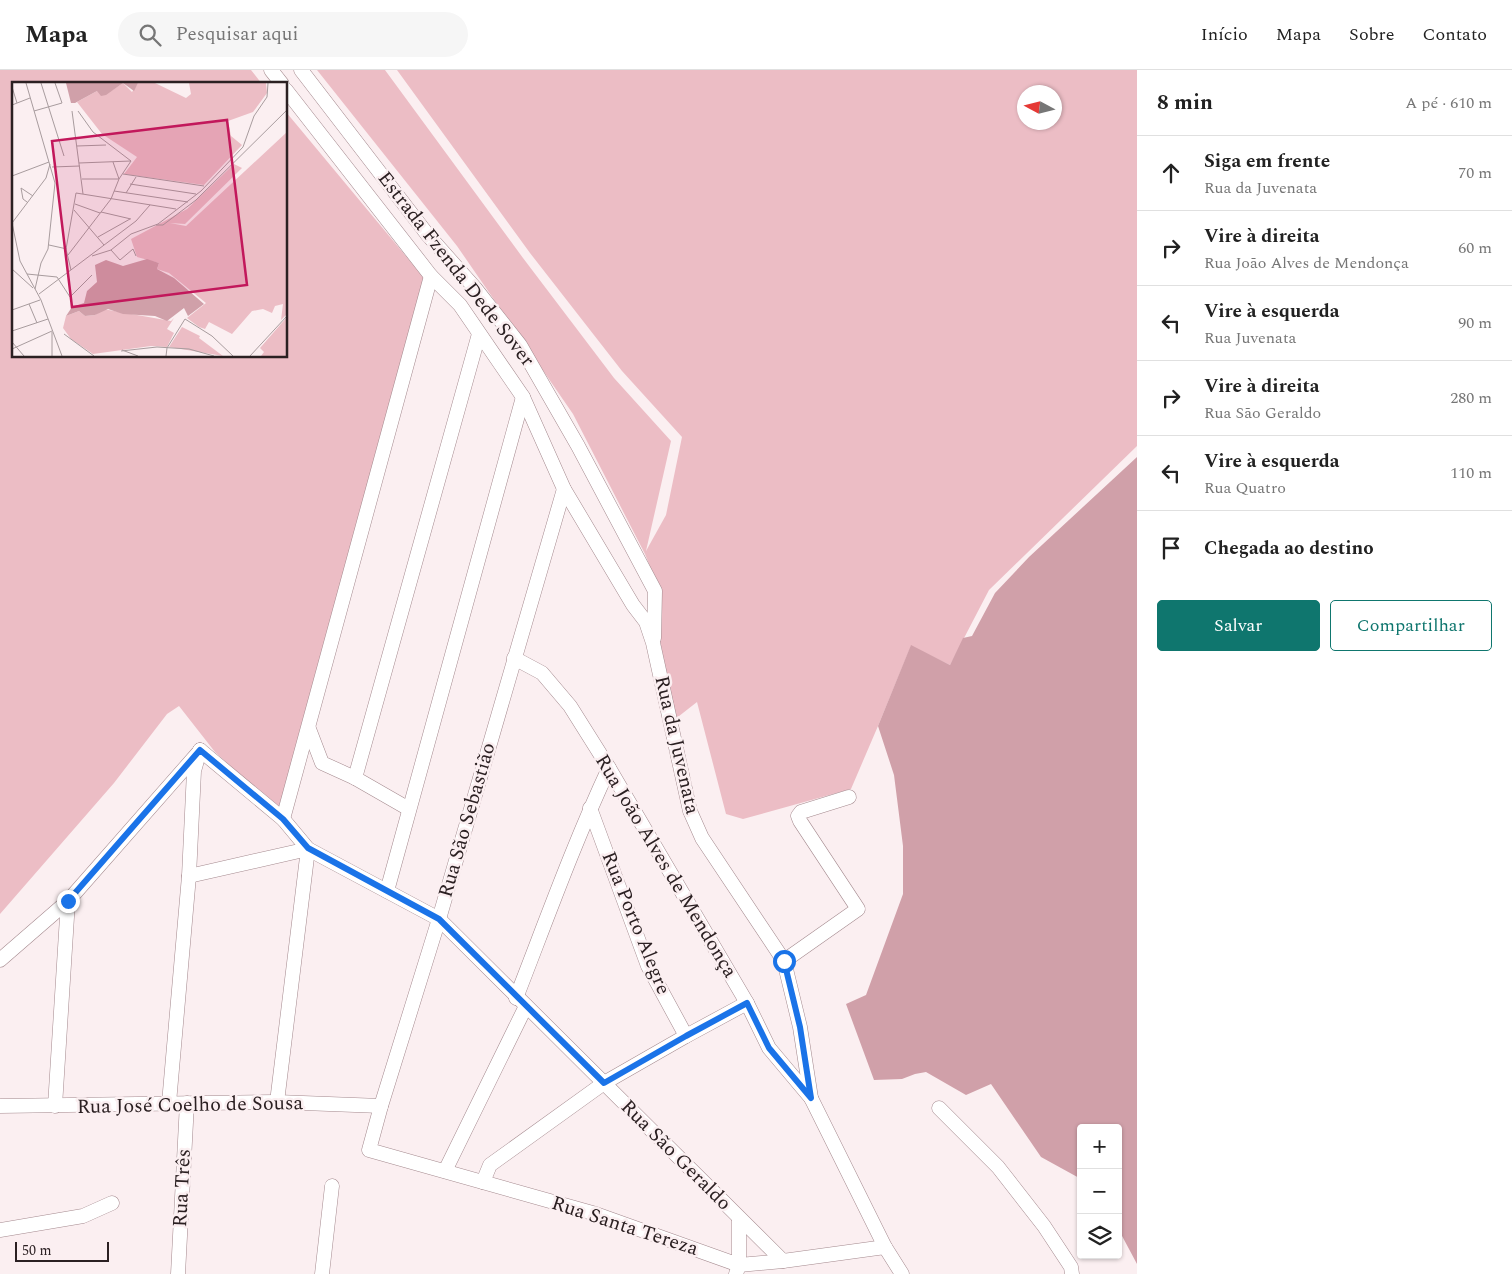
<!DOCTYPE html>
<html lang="pt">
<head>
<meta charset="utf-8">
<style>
	body { margin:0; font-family:Spectral,serif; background:#f6f6f6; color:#222 }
	.controls { position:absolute; right:15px; bottom:15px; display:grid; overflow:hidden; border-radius:5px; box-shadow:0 1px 4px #0004 }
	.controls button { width:45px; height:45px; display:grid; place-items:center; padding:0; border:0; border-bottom:1px solid #e0e0e0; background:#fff; color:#222; font:25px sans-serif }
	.compass { position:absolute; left:1017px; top:15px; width:45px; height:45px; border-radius:50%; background:#fff; box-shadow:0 1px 4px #0004; rotate:277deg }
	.scale { position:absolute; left:15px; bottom:12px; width:94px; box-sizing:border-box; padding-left:5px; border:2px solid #2b2022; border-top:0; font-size:14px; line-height:18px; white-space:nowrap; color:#2b2022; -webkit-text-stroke:4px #fbeff1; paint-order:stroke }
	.stop { position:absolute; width:15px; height:15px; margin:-11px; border:4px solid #1a73e8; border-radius:50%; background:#fff }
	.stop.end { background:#1a73e8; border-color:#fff; box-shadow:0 1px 5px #0008 }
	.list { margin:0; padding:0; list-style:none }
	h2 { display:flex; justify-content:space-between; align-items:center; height:65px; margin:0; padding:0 20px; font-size:21px }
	h2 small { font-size:16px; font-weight:400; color:#767676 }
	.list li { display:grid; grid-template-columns:32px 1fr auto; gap:15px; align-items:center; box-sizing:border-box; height:75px; padding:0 20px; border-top:1px solid #e0e0e0 }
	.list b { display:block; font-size:19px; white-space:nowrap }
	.list p { margin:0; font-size:16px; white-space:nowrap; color:#767676 }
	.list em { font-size:16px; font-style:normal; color:#767676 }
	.actions { display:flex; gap:10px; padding:15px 20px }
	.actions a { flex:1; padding:11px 0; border:1px solid #0f766e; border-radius:5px; text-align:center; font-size:18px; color:#0f766e }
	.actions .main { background:#0f766e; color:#fff }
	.icon { flex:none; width:28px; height:28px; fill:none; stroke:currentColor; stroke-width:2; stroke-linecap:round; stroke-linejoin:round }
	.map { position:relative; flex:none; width:1137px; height:1204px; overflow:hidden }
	header { display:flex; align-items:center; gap:30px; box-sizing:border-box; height:70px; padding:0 25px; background:#fff; border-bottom:1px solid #e0e0e0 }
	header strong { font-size:24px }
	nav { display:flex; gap:28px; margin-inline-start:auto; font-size:18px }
	.search { width:350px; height:45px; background:#f6f6f6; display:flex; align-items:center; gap:12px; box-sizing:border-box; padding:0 18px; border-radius:28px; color:#767676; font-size:19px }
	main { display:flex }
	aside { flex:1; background:#fff }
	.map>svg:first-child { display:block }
</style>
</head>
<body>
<header>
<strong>Mapa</strong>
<div class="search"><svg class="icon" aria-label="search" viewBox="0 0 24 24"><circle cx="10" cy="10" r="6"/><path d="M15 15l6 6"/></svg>Pesquisar aqui</div>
<nav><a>Início</a><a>Mapa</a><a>Sobre</a><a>Contato</a></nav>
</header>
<main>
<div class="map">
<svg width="1137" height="1204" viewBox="0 0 1137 1204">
	<rect width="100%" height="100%" fill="#fbeff1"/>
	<g fill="#ecbdc5" fill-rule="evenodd">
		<polygon points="0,0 251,0 262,14 14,14 14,286 286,286 286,42 425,209 326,577 278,740 215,682 179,636 167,644 114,713 0,844"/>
		<path d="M317,0H385L523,188L614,308L671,371L646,481L666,445L682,367L622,301L530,183L397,0H1137V376L989,520L950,595L911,576L878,656L851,719L743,749L726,744L697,632L674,650L660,571L659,519L645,484L573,344L457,176ZM1024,22H1054V52H1024Z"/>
	</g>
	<polygon fill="#d0a0a9" points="1137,387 1137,1194 1121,1164 1121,1118 1118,1115 1118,1058 1081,1058 1081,1109 1041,1087 991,1014 966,1025 926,1002 915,1004 902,1009 874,1010 846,934 866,925 903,824 903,776 894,705 878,656 911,575 950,595 963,568 972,566 995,523 1029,487"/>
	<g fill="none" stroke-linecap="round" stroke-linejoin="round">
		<g stroke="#a4898e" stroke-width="15">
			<g id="street">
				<polyline points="271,0 282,14"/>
				<polyline points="301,0 427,164 475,218 520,275 578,376 655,521 654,568"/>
				<polyline points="286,20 431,206 460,235 523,327 564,419 633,535 646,552 653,573 690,741 702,768 784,891 800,957 811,1028"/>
				<polyline points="564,419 439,849 381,1036 369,1080 596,1144 739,1195 783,1191 885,1177"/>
				<polyline points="514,588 542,603 570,636 609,698 747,933 769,978 811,1028 885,1177 902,1204"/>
				<polyline points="309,659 322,693 355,708 409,739"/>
				<polyline points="200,680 283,749 308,779 439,849 783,1191"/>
				<polyline points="355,708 479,264"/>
				<polyline points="590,738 648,896 686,966"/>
				<polyline points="283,749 431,206"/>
				<polyline points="189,806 308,779 277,1032"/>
				<polyline points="387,821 523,327"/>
				<polyline points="0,890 68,831 198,683"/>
				<polyline points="784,891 858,839 800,751 798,746 801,742 849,727"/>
				<path d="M516,928C546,851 574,773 609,698"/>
				<polyline points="169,1033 189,806 194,701 200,680"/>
				<polyline points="0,1036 277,1032 381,1036"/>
				<polyline points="55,1036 68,831"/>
				<polyline points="939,1038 998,1097 1044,1156 1071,1197 1072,1204"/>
				<polyline points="445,1101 526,936"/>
				<polyline points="483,1112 490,1095 604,1013 686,966 747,933"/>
				<polyline points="0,1160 83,1146 112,1133"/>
				<polyline points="178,1204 187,1033"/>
				<polyline points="322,1204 332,1116"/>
				<polyline points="736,1204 739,1195 739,1149"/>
			</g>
		</g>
		<use href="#street" stroke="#fff" stroke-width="14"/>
	</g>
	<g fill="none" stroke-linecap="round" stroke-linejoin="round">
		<polyline stroke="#1a73e8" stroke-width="6" points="68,831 200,680 283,749 308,778 439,849 604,1013 686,966 747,933 769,978 811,1028 800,957 784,891"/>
	</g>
	<g text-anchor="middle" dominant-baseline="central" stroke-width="5" stroke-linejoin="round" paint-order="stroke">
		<g font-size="20" fill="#2b2022" stroke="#fbeff1">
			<text transform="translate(456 199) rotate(52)">Estrada Fzenda Dede Sover</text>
			<text transform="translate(677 675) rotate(77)">Rua da Juvenata</text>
			<text transform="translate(467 750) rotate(-74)">Rua São Sebastião</text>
			<text transform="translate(666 796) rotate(59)">Rua João Alves de Mendonça</text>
			<text transform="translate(636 853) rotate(68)">Rua Porto Alegre</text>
			<text transform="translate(190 1035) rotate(-1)">Rua José Coelho de Sousa</text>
			<text transform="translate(676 1085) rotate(45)">Rua São Geraldo</text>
			<text transform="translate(182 1118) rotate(-87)">Rua Três</text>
			<text transform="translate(625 1156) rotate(18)">Rua Santa Tereza</text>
		</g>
	</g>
	<g transform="translate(12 12)">
		<rect width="275" height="275" fill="#fbeff1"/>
		<path d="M111,1L120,10L126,1H143L174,16L179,12L177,1H254L255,11L241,30L216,39L219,54L230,63L192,103L112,92L125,75L90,52L65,20L85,9H99ZM275,50V232L269,238L271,222L263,224L260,231L251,227L240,229L220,252L197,240L193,247L187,245L175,236L194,221L157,191L145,187L147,181L125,175L119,157L175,127L222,82L230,86L173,142L158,141L174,144ZM91,227L159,239L162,236L155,247L162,251L155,265L139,264L81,272L59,257L51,246L54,234L67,229L73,234L83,233ZM275,235V274H249L252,270L248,266ZM170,245L188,254L187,256L211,274L157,265Z" fill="#ecbdc5"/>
		<path d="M54,1H126L122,9L111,1L94,13L89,14L85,9L63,21H59ZM135,177L147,181L145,187L162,196L192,222L176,234L172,226L155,239L143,234L111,232L96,227L83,233L73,234L67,229L54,234L60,225L72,221L75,209L85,200L83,183L94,178L111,184Z" fill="#d0a0a9"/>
		<path fill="none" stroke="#a89c9e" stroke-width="1" d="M14,1L43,101L36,167L29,181L23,207M29,1L52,74M0,5L5,21M0,23L18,16M22,29L50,21L43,1M60,29L71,112M66,29L81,50L119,79M65,64L94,63M67,81L119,79M40,85L68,84M111,92L192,104M0,94L37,80M70,97H107L101,80M118,102L184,112M102,109L176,120M114,111L124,95M15,120L11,117L9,106L21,114M63,122L88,131M62,128L92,163M89,130L119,137M0,141L34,96L38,82M0,141L8,179L29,218L50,274M144,143H151L184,118L275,28M86,155L118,137M37,163L55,167M99,168L108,178L121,167L124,174M56,173L99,117L107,97L119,79M80,174L99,168L119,152L146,142L189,109L231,65L242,34L255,15L256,1M0,187L21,206M59,188L54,167L64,111L164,127M15,192L45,195L58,215L80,193M27,212L124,139L138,123M17,222L25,241M0,228L28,218M0,249L36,237M52,252L82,274M0,260L12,274M0,267L40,249M110,268L126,274M109,269L145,265L177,267L202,274M40,274V250M154,274L155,266L173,237L200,254L221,274M238,274L275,234"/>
		<path fill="#c2185b" fill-opacity="0.15" stroke="#c2185b" stroke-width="2.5" d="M215,38L235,203L60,225L40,59Z"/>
		<rect width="275" height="275" fill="none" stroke="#2b2022" stroke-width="2.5"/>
	</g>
</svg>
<div class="controls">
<button>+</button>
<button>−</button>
<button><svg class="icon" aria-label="layers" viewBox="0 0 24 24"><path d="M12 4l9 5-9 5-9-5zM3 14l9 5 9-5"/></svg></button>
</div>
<svg class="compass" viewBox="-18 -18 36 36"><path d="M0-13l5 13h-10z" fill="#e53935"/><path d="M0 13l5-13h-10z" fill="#767676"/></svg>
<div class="scale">50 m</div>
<div class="stop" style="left:784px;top:891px"></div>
<div class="stop end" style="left:68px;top:831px"></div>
</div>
<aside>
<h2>8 min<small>A pé · 610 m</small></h2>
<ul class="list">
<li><svg class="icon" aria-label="ahead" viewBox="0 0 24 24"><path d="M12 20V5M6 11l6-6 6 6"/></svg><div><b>Siga em frente</b><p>Rua da Juvenata</p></div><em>70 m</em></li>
<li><svg class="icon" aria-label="right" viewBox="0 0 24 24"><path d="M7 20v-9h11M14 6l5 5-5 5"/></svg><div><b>Vire à direita</b><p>Rua João Alves de Mendonça</p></div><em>60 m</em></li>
<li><svg class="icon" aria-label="left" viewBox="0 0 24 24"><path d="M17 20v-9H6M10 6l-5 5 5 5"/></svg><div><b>Vire à esquerda</b><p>Rua Juvenata</p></div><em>90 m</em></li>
<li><svg class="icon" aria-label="right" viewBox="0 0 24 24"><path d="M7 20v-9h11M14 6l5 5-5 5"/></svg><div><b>Vire à direita</b><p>Rua São Geraldo</p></div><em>280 m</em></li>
<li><svg class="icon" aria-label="left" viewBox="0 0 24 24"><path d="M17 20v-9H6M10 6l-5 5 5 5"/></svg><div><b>Vire à esquerda</b><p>Rua Quatro</p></div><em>110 m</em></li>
<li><svg class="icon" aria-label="arrive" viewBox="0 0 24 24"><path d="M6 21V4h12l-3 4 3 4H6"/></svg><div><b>Chegada ao destino</b></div></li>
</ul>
<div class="actions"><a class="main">Salvar</a><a>Compartilhar</a></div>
</aside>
</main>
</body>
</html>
